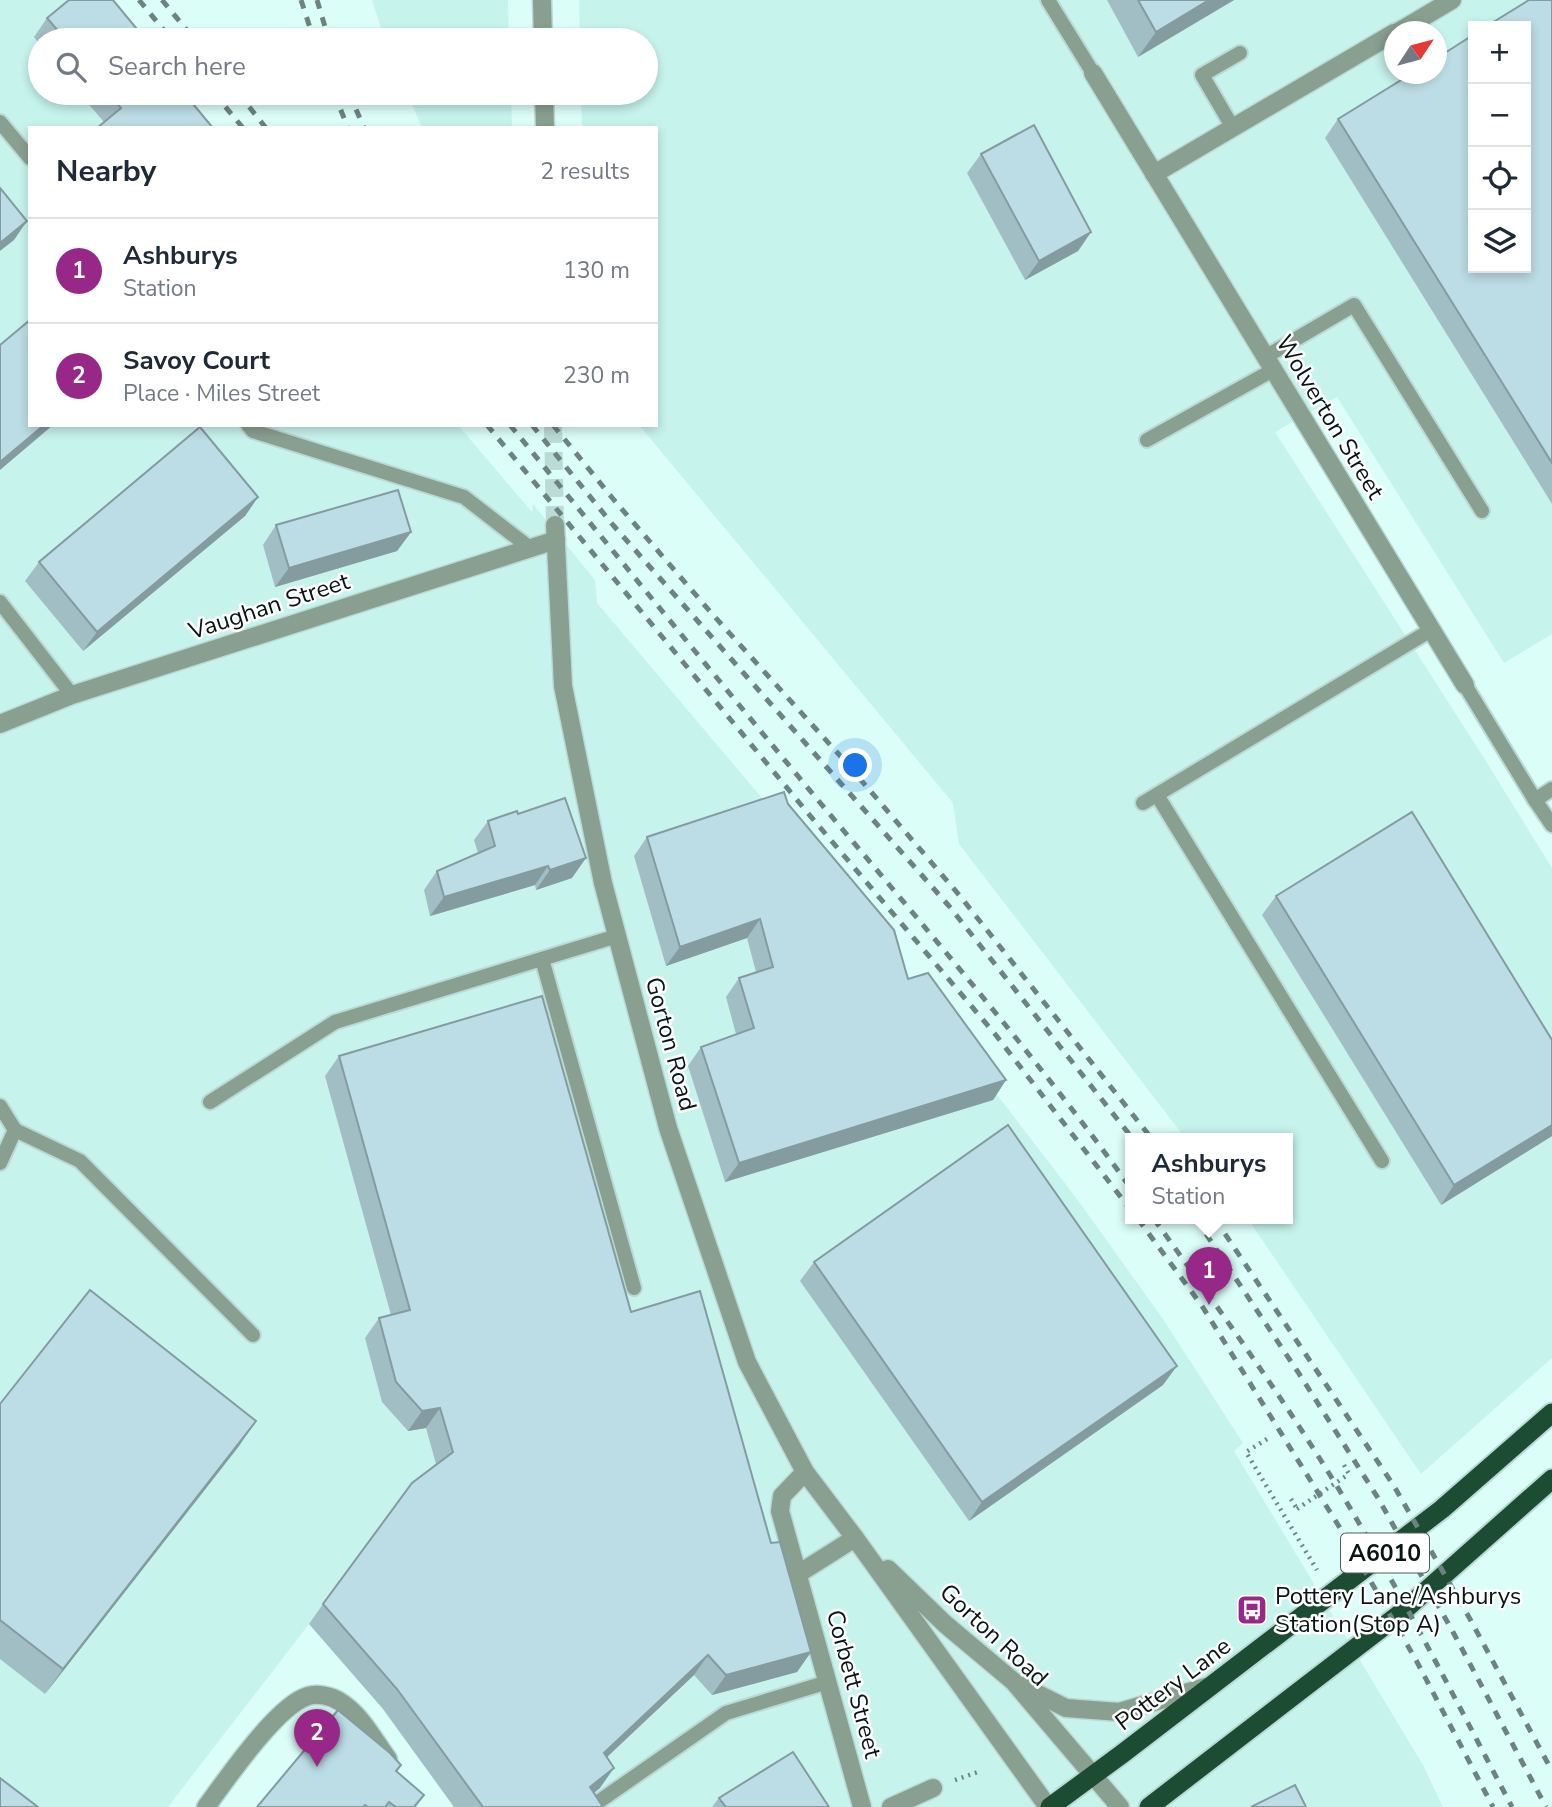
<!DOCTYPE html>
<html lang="en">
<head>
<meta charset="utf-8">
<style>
	body { margin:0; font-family:"Nunito Sans",sans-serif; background:#f6f6f7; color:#1f2937 }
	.controls { position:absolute; right:21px; top:21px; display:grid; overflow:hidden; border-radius:0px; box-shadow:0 4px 10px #0003 }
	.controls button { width:63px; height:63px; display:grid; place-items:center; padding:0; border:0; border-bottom:2px solid #e0e1e3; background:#fff; color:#1f2937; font:35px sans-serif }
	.compass { position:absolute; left:1384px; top:21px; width:63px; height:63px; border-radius:50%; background:#fff; box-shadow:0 4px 10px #0003; rotate:54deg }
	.you { position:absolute; left:856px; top:766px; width:24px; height:24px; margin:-18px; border:5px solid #fff; border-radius:50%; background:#1a73e8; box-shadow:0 0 0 10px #1a73e833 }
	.badge { display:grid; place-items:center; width:46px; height:46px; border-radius:50%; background:#982887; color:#fff; font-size:23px; font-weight:700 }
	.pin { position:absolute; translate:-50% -58px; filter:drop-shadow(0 2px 4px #0008) }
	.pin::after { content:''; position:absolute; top:37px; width:24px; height:21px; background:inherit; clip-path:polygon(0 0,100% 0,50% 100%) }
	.popup { position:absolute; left:1125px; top:1133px; width:168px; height:91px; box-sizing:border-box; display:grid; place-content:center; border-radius:0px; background:#fff; filter:drop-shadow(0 2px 5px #0005); font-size:23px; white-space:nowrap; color:#747a83 }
	.popup b { font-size:26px; color:#1f2937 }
	.popup::after { content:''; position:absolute; left:50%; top:100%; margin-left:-14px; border:14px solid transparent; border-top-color:#fff }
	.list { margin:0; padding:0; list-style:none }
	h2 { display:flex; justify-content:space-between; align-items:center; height:91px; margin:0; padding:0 28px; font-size:30px }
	h2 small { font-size:23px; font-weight:400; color:#747a83 }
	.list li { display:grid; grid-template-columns:46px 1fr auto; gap:21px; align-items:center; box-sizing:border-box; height:105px; padding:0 28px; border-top:2px solid #e0e1e3 }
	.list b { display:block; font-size:26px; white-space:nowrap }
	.list p { margin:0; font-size:23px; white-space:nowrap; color:#747a83 }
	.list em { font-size:23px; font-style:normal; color:#747a83 }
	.icon { flex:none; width:38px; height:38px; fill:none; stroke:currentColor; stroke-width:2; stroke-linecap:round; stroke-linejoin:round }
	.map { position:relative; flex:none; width:1552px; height:1807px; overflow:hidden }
	.search { position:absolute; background:#fff; box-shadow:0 4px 10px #0003; left:28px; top:28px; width:630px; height:77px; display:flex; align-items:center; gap:18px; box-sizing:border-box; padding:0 24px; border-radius:38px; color:#747a83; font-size:26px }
	.panel { position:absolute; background:#fff; box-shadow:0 4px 10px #0003; left:28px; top:126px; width:630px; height:301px; border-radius:0px }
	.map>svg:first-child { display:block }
</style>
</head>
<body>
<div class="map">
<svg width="1552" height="1807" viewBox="0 0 1552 1807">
	<rect width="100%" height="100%" fill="#dbfef9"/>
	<g fill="#c7f3ed" fill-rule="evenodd">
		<polygon points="0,0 97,0 40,40 40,93 176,93 205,128 30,128 30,425 458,425 532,512 533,504 595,580 597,603 773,811 909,980 1077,1199 1163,1319 1243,1443 1234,1451 1423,1765 1443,1807 454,1807 383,1709 309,1624 168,1807 0,1807"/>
		<polygon points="372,0 508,0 509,40 385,40"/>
		<path d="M579,0H1552V634L1504,663L1337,397L1275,432L1484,758L1552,868V1358L1421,1474L1248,1219H1288V1139H1186L959,844L953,803L639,425H656V128H582L581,93H646V40H580ZM1473,26H1526V268H1473ZM1394,32H1436V74H1394Z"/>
		<polygon points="407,93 511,93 512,128 422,128"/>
	</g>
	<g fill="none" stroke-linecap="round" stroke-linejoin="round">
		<polyline stroke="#bbdbd6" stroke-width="18" stroke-dasharray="18 9" stroke-linecap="butt" points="553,425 555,525"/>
		<g stroke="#b9d9d4" stroke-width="18">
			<g id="service">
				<polyline points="1048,0 1093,73"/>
				<polyline points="0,122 30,158"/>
				<polyline points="1233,128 1202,75 1240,53"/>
				<polyline points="1265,357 1354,305 1482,511"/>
				<polyline points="248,425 253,431 464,497 530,548"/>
				<polyline points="1147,440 1273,370"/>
				<polyline points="0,602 72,695"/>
				<polyline points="1465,685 1535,800 1552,789"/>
				<polyline points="1157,795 1382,1161"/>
				<polyline points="1535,800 1552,825"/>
				<polyline points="1143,803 1431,630"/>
				<polyline points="542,959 634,1288"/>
				<polyline points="210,1102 335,1022 617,936"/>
				<polyline points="0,1106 15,1130 0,1163"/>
				<polyline points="15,1130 80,1161 253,1335"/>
				<polyline points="591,1807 726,1713 828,1682"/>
			</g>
		</g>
		<g stroke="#b9d9d4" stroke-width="21">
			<g id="minor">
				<polyline points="1398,32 1452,0"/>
				<polyline points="1093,73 1465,685"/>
				<polyline points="1154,174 1394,33"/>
				<polyline points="805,1472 782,1496 780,1511 862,1807"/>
				<polyline points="798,1574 855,1538"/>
				<path d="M206,1807C226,1780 277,1705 308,1696C317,1693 331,1696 339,1701C360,1713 374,1740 388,1759"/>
				<polyline points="891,1807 933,1788"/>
			</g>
		</g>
		<g stroke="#b9d9d4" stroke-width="21">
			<g id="tertiary">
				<polyline points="542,0 543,40"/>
				<polyline points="544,93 545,128"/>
				<polyline points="555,525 563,686 603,883 668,1128 747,1362 805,1472 855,1538 1048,1807"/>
				<polyline points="0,724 72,695 556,540"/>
				<polyline points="888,1569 945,1624 1013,1681 1120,1807"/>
				<polyline points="1022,1686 1066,1708 1119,1712 1206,1687"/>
			</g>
		</g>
		<g stroke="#b9d9d4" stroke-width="23">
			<g id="trunk">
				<polyline points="1050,1807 1122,1754 1442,1509 1552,1413"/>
				<polyline points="1149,1807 1401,1613 1552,1479"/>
			</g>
		</g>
		<g stroke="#708884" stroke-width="4.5" stroke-dasharray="2 5" stroke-linecap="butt">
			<polyline points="1267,1439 1246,1452 1317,1570"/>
			<polyline points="1344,1465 1349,1474"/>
			<polyline points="1291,1499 1297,1509"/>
			<polyline points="955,1780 978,1772"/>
		</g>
		<use href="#service" stroke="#89a090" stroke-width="14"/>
		<use href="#minor" stroke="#89a090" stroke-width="18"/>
		<use href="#tertiary" stroke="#89a090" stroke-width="18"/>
		<use href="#trunk" stroke="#1c4c32" stroke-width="19"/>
		<g stroke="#6c8380" stroke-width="5" stroke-dasharray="9 9" stroke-linecap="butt">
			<polyline points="139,0 172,40"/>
			<polyline points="162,0 195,40"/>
			<polyline points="301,0 314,40"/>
			<polyline points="317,0 329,40"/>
			<polyline points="214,93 243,128"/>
			<polyline points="238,93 266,128"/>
			<polyline points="334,93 348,128"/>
			<polyline points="349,93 364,128"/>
			<polyline points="487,425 807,812 995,1034 1130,1209"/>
			<path d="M510,425C614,552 717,679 822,805C927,930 1034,1054 1130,1187"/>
			<polyline points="532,425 613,525 949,906 1133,1139"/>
			<polyline points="553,425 614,500 714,616 843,759 960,896 1152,1139"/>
			<polyline points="1138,1219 1202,1306 1340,1528 1416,1660 1493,1807"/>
			<path d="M1154,1219C1224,1316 1295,1414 1356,1518C1411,1612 1461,1710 1512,1807"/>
			<polyline points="1196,1219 1298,1372 1378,1498 1453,1632 1546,1807"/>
			<polyline points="1215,1219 1394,1486 1470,1619 1552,1771"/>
		</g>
		<polyline stroke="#708884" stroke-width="4.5" stroke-dasharray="2 5" stroke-linecap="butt" points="1297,1509 1349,1474"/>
	</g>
	<g fill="#a2bec5">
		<polygon points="1107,0 1234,0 1138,57"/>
		<polygon points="1552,0 1552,504 1325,138 1338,119"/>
		<polygon points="47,18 146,40 40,40 40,45 34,37"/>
		<polygon points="79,93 184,93 104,122"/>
		<polygon points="981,154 1091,232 1078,251 1025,280 967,173"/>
		<polygon points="258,497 245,516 83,651 25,581 39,562"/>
		<polygon points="276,525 411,532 397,551 275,587 263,545"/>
		<polygon points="788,804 908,979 1006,1080 993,1100 725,1182 688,1066 701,1047 736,1034 726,997 739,978 756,972 747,938 666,966 634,856 647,837"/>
		<polygon points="518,814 572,878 536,890 535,885 430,916 424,890 437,871 478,853 474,840 488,821"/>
		<polygon points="1276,896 1552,1040 1552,1136 1441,1205 1262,915"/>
		<polygon points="339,1056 631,1312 771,1543 811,1652 797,1672 712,1695 694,1675 607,1757 600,1788 594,1793 603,1807 454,1807 383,1709 309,1624 323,1604 436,1464 426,1428 408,1431 382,1402 365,1338 379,1318 391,1315 325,1076"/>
		<polygon points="814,1262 1163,1385 969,1521 800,1281"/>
		<polygon points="0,1404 239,1446 45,1694 0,1659"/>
		<polygon points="401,1765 397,1772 424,1795 416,1807 257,1807"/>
		<polygon points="719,1798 829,1807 712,1807"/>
	</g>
	<g fill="#849ba0">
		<polygon points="1209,0 1234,0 1138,57 1156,32"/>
		<polygon points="27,221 14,240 0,251 0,243"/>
		<polygon points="1091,232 1078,251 1025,280 1039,261"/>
		<polygon points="44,425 53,425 0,470 0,462"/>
		<polygon points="258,497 245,516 83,651 97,632"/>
		<polygon points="411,532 397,551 275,587 289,568"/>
		<polygon points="586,858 572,878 536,890 550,870"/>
		<polygon points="548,866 535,885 430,916 444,897"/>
		<polygon points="760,919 747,938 666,966 680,947"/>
		<polygon points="1006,1080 993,1100 725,1182 739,1163"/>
		<polygon points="1552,1125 1552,1136 1441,1205 1454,1185"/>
		<polygon points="1177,1366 1163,1385 969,1521 982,1502"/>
		<polygon points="440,1408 426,1428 408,1431 422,1411"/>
		<polygon points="256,1421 239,1446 45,1694 63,1669"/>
		<polygon points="811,1652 797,1672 712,1695 726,1675"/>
		<polygon points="708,1655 694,1675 590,1773 604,1753"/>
		<polygon points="614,1768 600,1788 576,1807 590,1787"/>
	</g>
	<g fill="#bcdde5" stroke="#849ba0" stroke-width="2">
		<polygon points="69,0 113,0 146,40 66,40 47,18"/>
		<polygon points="1138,0 1209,0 1156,32"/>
		<polygon points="1529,0 1552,0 1552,463 1338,119 1411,74 1437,74 1437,58 1473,35 1473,268 1526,268 1526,26 1487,26"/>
		<polygon points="109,93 184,93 213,128 97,128 121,108"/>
		<polygon points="1034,125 1091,232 1039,261 981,154"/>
		<polygon points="0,188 27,221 0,243"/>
		<polygon points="30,320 30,425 44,425 0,462 0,345"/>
		<polygon points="200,427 258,497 97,632 39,562"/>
		<polygon points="398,490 411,532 289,568 276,525"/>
		<polygon points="784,792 788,804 894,930 908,979 928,973 1006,1080 739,1163 701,1047 754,1028 739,978 773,967 760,919 680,947 647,837"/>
		<polygon points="565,798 586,858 550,870 548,866 444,897 437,871 495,846 488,821 517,811 518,814"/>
		<polygon points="1412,812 1552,1040 1552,1125 1454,1185 1276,896"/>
		<polygon points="542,996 631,1312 700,1291 771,1543 780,1542 811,1652 726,1675 708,1655 604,1753 614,1768 590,1787 603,1807 483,1807 397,1689 323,1604 412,1483 453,1452 440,1408 422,1411 396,1382 379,1318 410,1310 339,1056"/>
		<polygon points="1008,1125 1177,1366 982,1502 814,1262"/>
		<polygon points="90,1290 256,1421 63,1669 0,1620 0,1404"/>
		<polygon points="338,1710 390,1753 401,1765 396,1771 424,1795 414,1807 396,1807 389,1802 385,1807 368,1807 365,1805 363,1807 257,1807"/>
		<polygon points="793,1752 829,1807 726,1807 719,1798"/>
		<polygon points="0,1778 38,1807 0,1807"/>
		<polygon points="1295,1785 1306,1807 1251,1807"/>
	</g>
	<defs>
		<g id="bus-square" transform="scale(1.575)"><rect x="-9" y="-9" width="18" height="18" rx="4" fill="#982887" stroke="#fff"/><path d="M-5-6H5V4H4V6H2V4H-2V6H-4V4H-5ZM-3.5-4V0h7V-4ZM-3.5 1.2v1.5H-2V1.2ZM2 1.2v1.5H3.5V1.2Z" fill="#fff"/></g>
	</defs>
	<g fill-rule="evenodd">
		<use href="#bus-square" x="1252" y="1610"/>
	</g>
	<g text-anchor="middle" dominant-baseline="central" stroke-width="5" stroke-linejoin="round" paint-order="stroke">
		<rect fill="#fff" stroke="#525b5a" stroke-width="2" x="1341" y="1533.5" width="88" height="39" rx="5"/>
		<g font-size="23" font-weight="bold" fill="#081513">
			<text x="1385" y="1553">A6010</text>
		</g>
		<g font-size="24" fill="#081513" stroke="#fff">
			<text transform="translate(1330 417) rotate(59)">Wolverton Street</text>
			<text transform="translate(269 606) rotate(-18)">Vaughan Street</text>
			<text transform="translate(671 1044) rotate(75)">Gorton Road</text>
			<text transform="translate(994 1635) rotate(43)">Gorton Road</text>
			<text transform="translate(854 1684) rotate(75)">Corbett Street</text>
			<text transform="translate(1173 1684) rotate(-37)">Pottery Lane</text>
		</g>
		<g font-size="24" fill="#081513" stroke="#fff" text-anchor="start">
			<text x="1275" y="1596">Pottery Lane/Ashburys<tspan x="1275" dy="28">Station(Stop A)</tspan></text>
		</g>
	</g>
</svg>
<div class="controls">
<button>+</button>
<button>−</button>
<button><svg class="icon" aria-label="locate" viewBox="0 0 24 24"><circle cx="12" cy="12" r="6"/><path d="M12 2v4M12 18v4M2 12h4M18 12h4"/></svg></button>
<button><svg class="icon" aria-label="layers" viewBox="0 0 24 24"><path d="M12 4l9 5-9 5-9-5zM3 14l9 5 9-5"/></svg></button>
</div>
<svg class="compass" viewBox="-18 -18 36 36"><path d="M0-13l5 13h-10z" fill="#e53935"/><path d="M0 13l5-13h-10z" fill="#747a83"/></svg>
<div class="you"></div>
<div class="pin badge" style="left:1209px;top:1305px">1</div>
<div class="popup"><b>Ashburys</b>Station</div>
<div class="pin badge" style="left:317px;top:1767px">2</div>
<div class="search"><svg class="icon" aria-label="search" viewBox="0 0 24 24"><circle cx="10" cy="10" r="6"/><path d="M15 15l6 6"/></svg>Search here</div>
<section class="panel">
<h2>Nearby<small>2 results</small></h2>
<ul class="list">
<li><span class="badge">1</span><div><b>Ashburys</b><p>Station</p></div><em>130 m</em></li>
<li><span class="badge">2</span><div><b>Savoy Court</b><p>Place · Miles Street</p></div><em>230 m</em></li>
</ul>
</section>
</div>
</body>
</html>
